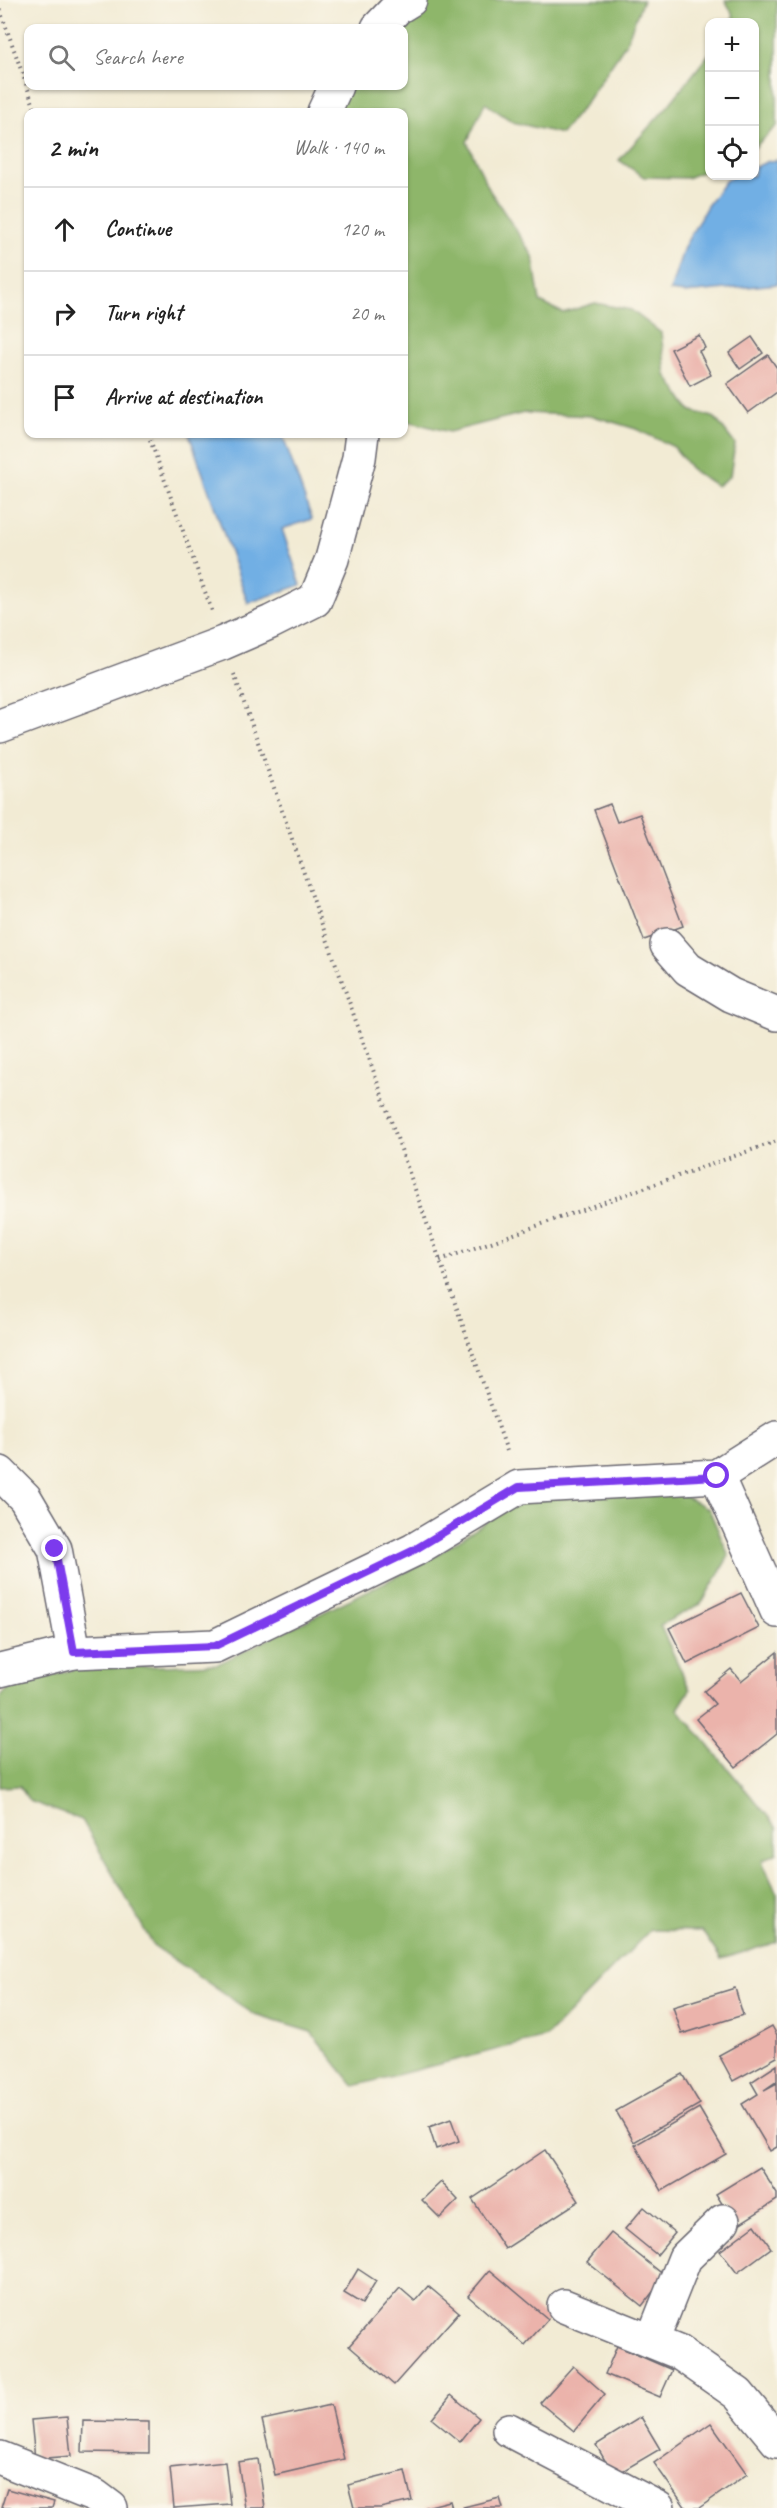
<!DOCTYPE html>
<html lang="en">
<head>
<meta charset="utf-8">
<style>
	body { margin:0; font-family:Caveat,sans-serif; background:#f2f2f2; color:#222 }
	.controls { position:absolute; right:18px; top:18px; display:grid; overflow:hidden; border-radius:12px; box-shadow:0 2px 4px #0004 }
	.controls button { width:54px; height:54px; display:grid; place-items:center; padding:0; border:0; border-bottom:2px solid #e0e0e0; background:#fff; color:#222; font:30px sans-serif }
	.stop { position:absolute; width:18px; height:18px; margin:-14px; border:4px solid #7c3aed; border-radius:50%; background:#fff }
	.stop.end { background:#7c3aed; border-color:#fff; box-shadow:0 2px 6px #0008 }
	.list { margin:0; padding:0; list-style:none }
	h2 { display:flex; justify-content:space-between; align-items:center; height:78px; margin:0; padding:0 24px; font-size:26px }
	h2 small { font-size:20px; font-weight:400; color:#767676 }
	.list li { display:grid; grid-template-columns:39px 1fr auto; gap:18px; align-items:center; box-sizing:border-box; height:84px; padding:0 24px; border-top:2px solid #e0e0e0 }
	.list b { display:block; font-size:22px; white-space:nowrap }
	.list em { font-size:20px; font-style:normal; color:#767676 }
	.icon { flex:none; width:33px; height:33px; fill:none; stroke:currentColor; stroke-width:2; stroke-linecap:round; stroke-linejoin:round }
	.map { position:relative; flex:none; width:777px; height:2508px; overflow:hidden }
	.search { position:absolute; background:#fff; box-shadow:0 2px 4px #0004; left:24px; top:24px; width:384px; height:66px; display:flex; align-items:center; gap:15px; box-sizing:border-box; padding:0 21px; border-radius:12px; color:#767676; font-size:22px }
	.panel { position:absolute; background:#fff; box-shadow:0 2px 4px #0004; left:24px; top:108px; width:384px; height:330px; border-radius:12px }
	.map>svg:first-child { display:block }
</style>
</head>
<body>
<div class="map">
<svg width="777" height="2508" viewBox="0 0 777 2508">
	<rect width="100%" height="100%" fill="#fbf7ec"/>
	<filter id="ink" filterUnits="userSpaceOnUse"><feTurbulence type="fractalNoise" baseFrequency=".0167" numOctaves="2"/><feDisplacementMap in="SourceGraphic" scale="12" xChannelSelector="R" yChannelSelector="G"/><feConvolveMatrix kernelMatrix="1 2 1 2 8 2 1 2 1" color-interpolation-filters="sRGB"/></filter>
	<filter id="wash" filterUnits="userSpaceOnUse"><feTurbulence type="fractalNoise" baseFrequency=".008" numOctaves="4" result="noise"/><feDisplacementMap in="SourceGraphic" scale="24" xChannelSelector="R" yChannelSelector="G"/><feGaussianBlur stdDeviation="1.35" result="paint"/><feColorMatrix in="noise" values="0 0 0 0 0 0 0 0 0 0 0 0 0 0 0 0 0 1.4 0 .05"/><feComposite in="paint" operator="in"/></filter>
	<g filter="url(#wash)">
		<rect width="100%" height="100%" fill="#f2ebd4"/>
		<g fill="#8eb66b" stroke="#586c53" stroke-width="1.5">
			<polygon points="428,0 643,0 626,43 585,104 561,134 513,122 485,103 467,142 490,191 533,256 540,302 563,313 595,303 631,310 661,333 666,375 690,410 715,418 735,444 730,476 717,486 692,470 674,447 636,429 593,416 524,413 449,432 404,420 404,112 334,112 346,86 404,86 404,28 393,28 411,11"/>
			<polygon points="725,0 777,0 777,126 755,147 754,22 730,22 734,16"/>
			<polygon points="709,54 709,169 687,178 644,177 619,160 668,106"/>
			<polygon points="671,1489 709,1509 729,1556 701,1604 660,1625 690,1690 678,1709 777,1827 777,1853 762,1861 777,1894 777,1942 721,1959 702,1931 650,1930 546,2037 354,2086 311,2032 255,2015 153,1945 82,1820 29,1801 20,1786 0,1787 0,1698 8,1689 74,1669 218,1664 424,1563 520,1500"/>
		</g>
		<g fill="#71afe4" stroke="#4a6890" stroke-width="1.5">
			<polygon points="777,160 777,284 685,293 670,291 684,247 707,206 726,180 735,176 754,176 755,167 769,161"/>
			<polygon points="189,434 282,434 312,519 282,529 301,585 248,603"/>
		</g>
		<g id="blocks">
			<g fill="#ebb3ab">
				<polygon points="699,335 705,348 699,351 711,375 690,386 671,349"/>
				<polygon points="752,337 763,353 740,369 729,353"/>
				<polygon points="768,355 777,368 777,392 748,413 727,384"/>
				<polygon points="610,804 617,822 640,814 683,926 644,940 594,810"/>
				<polygon points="741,1593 759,1628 687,1664 669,1628"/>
				<polygon points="777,1652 777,1734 736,1767 696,1719 715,1704 704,1691 731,1669 741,1681"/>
				<polygon points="735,1988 743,2015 682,2034 673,2007"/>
				<polygon points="772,2026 777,2035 777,2057 733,2081 719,2055"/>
				<polygon points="777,2065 777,2081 764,2090 777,2083 777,2147 770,2151 742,2104 758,2094 751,2082"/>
				<polygon points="682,2074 700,2104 634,2142 616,2111"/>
				<polygon points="699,2108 726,2154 662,2191 635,2145"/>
				<polygon points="451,2119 459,2141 436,2149 429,2127"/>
				<polygon points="545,2150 579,2201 505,2249 472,2199"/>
				<polygon points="760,2167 777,2194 777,2200 736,2226 716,2194"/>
				<polygon points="441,2182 458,2200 440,2218 422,2200"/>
				<polygon points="644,2207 675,2233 657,2255 625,2229"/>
				<polygon points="755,2225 771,2248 737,2273 720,2251"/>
				<polygon points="611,2233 665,2276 642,2306 587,2262"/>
				<polygon points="358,2269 376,2281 362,2304 344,2293"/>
				<polygon points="490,2270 548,2319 525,2345 468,2296"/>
				<polygon points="428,2286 459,2312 394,2385 349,2346 400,2288 415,2301"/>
				<polygon points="617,2346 672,2370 660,2397 605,2374"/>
				<polygon points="573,2366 605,2394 574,2431 540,2403"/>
				<polygon points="451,2395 479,2418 460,2442 432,2419"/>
				<polygon points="331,2405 344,2459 275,2475 262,2420"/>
				<polygon points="67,2417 71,2456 35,2459 31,2420"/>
				<polygon points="641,2417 660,2449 614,2476 596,2445"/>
				<polygon points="83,2421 149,2422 149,2453 82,2452"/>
				<polygon points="711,2423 747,2474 699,2508 686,2508 654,2463"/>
				<polygon points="258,2459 265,2508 245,2508 238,2462"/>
				<polygon points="225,2462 230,2504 174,2508 170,2468"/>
				<polygon points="405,2471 412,2501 380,2508 354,2508 348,2485"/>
				<polygon points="7,2489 54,2502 52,2508 1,2508"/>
				<polygon points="500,2498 503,2508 463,2508 463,2507"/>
				<polygon points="450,2501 452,2508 426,2508 426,2507"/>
			</g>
		</g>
	</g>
	<g filter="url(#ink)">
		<use href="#blocks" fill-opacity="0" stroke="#6b6871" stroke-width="1.5"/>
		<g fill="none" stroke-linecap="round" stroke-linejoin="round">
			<g stroke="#6b6871" stroke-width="36">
				<g id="minor">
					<polyline points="378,28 397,8 410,0"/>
					<polyline points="324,112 336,86"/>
					<polyline points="0,726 223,643 271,622 315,600 332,559 359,458 362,434"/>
					<polyline points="667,945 688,969 731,995 777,1014"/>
					<polyline points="0,1473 25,1498 55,1549 74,1652"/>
					<polyline points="717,1476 777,1611"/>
					<polyline points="0,1670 74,1652 215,1646 414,1550 519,1487 717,1476 777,1438"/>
					<polyline points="564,2306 678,2352 738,2394 777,2441"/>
					<polyline points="652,2341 685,2258 723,2221"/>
					<polyline points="509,2430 658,2508"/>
					<polyline points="0,2458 95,2496 111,2508"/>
				</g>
			</g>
			<g stroke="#6b6871" stroke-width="4" stroke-dasharray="1.5 4.5" stroke-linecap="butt">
				<polyline points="0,10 36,112"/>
				<polyline points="148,434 212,611"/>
				<polyline points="234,674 508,1454"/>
				<polyline points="440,1260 777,1141"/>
			</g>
			<use href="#minor" stroke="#fff" stroke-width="33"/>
		</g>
	</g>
	<g fill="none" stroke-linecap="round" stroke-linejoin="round" filter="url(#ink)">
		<polyline stroke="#7c3aed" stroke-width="8" points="55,1549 74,1652 215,1646 414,1550 519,1487 717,1476"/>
	</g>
</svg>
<div class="controls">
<button>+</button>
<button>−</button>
<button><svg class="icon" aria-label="locate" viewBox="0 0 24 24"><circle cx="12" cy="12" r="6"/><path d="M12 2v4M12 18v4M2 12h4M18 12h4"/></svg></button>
</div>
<div class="stop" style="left:717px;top:1476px"></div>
<div class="stop end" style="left:55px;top:1549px"></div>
<div class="search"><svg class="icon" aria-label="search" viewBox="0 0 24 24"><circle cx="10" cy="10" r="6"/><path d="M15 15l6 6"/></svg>Search here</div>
<section class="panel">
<h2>2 min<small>Walk · 140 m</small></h2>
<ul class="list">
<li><svg class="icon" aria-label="ahead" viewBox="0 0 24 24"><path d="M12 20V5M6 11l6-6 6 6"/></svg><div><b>Continue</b></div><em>120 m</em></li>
<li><svg class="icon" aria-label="right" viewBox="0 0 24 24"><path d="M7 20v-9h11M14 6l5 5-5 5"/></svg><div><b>Turn right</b></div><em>20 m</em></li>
<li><svg class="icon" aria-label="arrive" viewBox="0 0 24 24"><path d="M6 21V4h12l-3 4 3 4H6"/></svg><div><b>Arrive at destination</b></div></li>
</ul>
</section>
</div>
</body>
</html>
